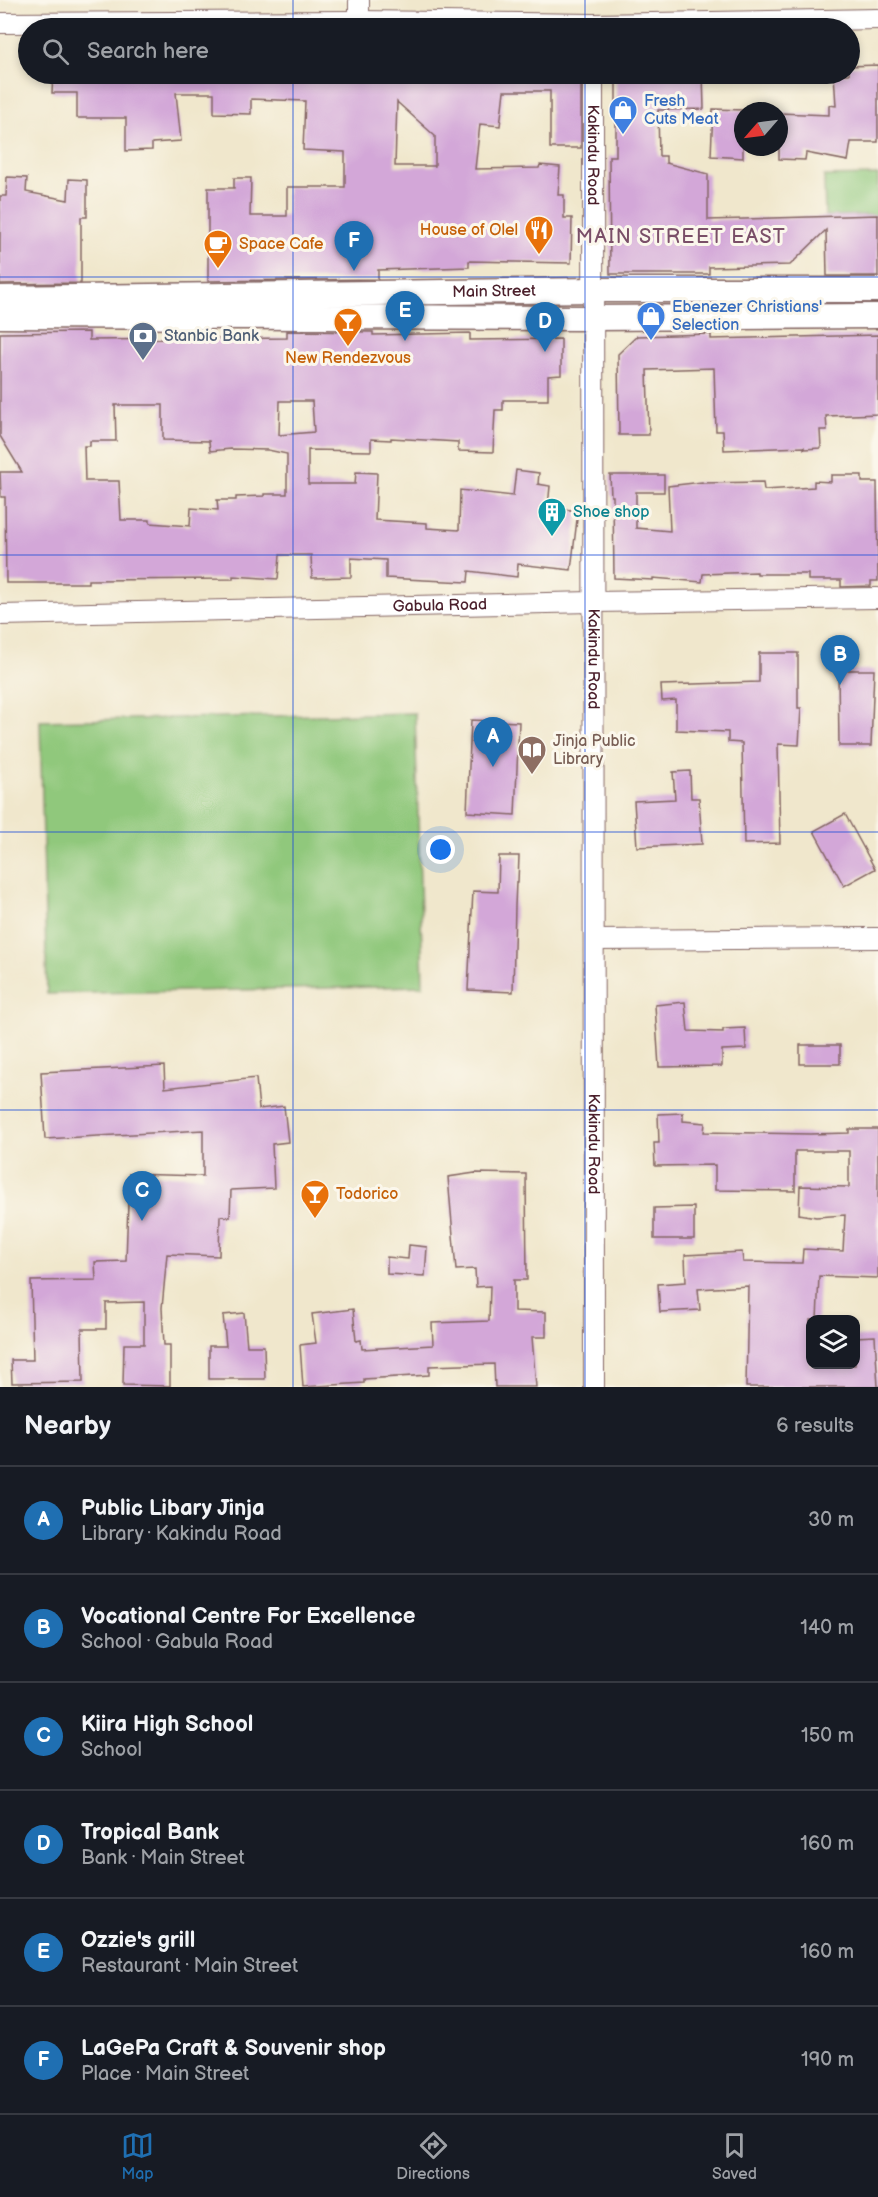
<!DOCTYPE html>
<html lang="en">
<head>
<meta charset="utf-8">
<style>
	body { margin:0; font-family:"Balsamiq Sans",sans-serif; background:#20242c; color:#f1f3f6 }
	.controls { position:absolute; right:18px; bottom:18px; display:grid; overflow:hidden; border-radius:12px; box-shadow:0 3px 9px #0003 }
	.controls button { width:54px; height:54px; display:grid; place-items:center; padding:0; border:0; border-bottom:2px solid #363941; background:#171b24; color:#f1f3f6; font:30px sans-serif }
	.compass { position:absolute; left:734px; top:102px; width:54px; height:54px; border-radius:50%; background:#171b24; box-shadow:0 3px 9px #0003; rotate:242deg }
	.you { position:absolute; left:441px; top:850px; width:21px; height:21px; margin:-15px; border:4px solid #fff; border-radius:50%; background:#1a73e8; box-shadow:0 0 0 9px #1a73e833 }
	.badge { display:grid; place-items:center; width:39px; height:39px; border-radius:50%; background:#1f6fb2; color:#fff; font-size:20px; font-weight:700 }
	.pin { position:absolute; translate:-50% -50px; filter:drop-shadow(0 2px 3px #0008) }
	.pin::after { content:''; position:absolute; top:32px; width:21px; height:18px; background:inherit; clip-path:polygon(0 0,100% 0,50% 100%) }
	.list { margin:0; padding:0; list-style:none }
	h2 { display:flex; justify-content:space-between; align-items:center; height:78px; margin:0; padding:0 24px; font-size:26px }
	h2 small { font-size:20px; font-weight:400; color:#9ea1a6 }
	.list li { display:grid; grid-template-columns:39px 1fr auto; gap:18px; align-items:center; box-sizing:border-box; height:108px; padding:0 24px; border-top:2px solid #363941 }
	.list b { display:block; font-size:22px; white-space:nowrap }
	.list p { margin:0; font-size:20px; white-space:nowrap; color:#9ea1a6 }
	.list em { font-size:20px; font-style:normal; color:#9ea1a6 }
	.icon { flex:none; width:33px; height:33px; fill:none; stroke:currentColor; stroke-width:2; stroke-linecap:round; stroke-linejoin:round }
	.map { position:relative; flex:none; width:878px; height:1387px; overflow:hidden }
	.search { position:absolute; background:#171b24; box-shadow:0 3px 9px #0003; left:18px; right:18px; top:18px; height:66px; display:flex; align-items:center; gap:15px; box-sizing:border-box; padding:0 21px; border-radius:33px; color:#9ea1a6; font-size:22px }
	.sheet { height:726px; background:#171b24 }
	nav { display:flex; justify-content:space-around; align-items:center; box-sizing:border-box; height:84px; border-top:2px solid #363941; background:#171b24; font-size:16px; color:#9ea1a6 }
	nav a { display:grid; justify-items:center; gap:3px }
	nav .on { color:#1f6fb2 }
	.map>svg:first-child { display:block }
</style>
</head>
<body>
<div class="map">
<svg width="878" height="1387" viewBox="0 0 878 1387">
	<rect width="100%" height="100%" fill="#fbf7ec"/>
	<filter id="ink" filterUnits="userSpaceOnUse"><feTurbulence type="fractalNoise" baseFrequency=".0167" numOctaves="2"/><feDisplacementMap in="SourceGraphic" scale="12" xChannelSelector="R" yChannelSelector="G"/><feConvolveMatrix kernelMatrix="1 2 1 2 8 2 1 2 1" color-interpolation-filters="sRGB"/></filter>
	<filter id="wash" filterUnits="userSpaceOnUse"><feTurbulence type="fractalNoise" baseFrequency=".008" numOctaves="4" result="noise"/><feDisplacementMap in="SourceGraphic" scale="24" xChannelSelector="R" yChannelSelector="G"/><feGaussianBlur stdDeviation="1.35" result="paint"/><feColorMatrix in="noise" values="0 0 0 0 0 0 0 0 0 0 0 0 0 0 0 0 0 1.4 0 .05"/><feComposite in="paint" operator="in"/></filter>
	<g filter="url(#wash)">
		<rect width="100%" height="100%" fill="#f0e7cc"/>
		<g fill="#90c87b" stroke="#6d7453" stroke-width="1.5">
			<polygon points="878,175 878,215 825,216 824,176"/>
			<polygon points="415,713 423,986 47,994 40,721"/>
		</g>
		<g id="blocks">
			<g fill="#d3a7d8" fill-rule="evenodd">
				<polygon points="878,65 878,142 851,142 848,161 806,153 805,160 779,159 779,113 829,115 829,105 836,106 834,74 849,74 849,66"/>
				<path d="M97,74H573L575,77H581V148H550V91H504L500,126L480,124L475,169L539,168L540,165L560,167L558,195H564V218H572L571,263L469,261V267L378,270V279L208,281V188H234V178H251L250,216H287V187H345V152L303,150L305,101L251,99V114L214,113V93H176L181,141L152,143V150L126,151V118H77V93H52L53,75L97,76ZM397,102L435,136V166H395Z"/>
				<polygon points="616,74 703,74 704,109 658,110 659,156 666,156 666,163 708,174 708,220 878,215 878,276 827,276 826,230 790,265 709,267 709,274 610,274 609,156 616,156"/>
				<polygon points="713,109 743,110 743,158 711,156"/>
				<polygon points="7,177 27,178 26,192 68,200 69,179 87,180 87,217 81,217 81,283 0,284 0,196 6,196"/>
				<path d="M287,331L373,332V335L470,333V340L561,339V375L548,376V400H503V410H495L493,452L458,451V442L391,438V440L371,439V451L308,450V484H355L356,472L377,473L375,520L427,523V528L459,530L460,490L513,496L516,470L539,473L538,484L550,486L548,507L578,511L571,570L518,564L517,577L469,571L468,582L424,580L386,578V560L351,558V577L312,578L311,555H280L278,579L233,576V579L88,580V583H6L5,497H1L0,472H22L0,436V333L89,332V340L287,338ZM280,401H312L314,432L279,435ZM115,405H163V440L209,441L210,451L231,449L268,450L287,454V494H264V496L236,497V500H217L218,510L191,508L190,526L150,523V520H121L119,481H85L84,446H90V441H116Z"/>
				<polygon points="711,334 711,339 878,335 878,414 826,416 827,430 820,430 821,448 804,449 804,447 724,450 723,431 716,431 714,368 647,370 649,435 619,435 618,354 637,336"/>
				<polygon points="610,475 664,475 664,492 636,492 636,528 670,531 668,486 702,482 702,483 763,482 764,490 814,487 814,481 831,482 831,475 862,475 862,482 877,482 878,581 871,581 871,586 841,587 841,580 808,580 808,574 757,574 757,572 703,574 702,582 653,578 653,580 614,578 613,496 611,496"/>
				<polygon points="759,653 798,653 798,708 801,708 799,745 778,744 780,843 744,844 742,743 728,742 728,732 676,730 676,700 662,701 661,685 759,682"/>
				<polygon points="838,670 874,670 871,746 839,746"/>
				<polygon points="471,720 519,722 515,815 467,812"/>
				<polygon points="690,771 691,798 699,798 702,844 637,847 634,801 675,799 673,772"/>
				<polygon points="845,814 875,869 844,886 814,831"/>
				<polygon points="499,856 519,856 518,882 516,882 515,906 513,992 468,990 473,891 498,892"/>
				<polygon points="685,1002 688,1031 723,1032 723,1029 745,1028 746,1049 722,1050 722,1066 659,1067 655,1005"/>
				<rect x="800" y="1045" width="40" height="19"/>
				<polygon points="164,1066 165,1088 256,1078 259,1109 284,1106 288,1142 272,1144 274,1188 231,1190 230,1217 220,1216 219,1256 167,1254 162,1308 164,1345 170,1345 170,1386 123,1385 124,1344 144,1344 144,1302 106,1303 106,1329 82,1329 83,1382 12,1383 11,1360 33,1360 31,1281 96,1280 95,1262 126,1261 129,1174 203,1176 203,1130 45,1139 41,1072"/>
				<polygon points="683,1113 683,1121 705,1123 704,1132 810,1134 849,1133 849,1129 878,1129 878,1278 819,1276 817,1320 810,1320 810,1365 855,1365 855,1337 875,1336 878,1387 746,1387 748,1286 698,1289 700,1310 660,1312 658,1284 686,1282 685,1255 742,1252 743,1262 798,1263 802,1263 803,1249 843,1251 845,1215 816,1217 799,1214 800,1186 849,1187 849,1151 795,1151 795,1191 715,1190 715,1165 655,1166 654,1143 659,1143 658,1114"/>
				<polygon points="475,1173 526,1174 527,1280 514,1280 514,1311 546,1312 546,1337 532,1337 536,1387 495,1387 494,1364 429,1366 429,1375 364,1379 364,1383 303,1387 300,1345 316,1343 312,1314 353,1309 356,1341 361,1340 362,1349 433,1345 432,1323 489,1321 490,1286 476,1287 475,1269 456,1270 448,1177"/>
				<polygon points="694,1207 694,1239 654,1239 654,1208"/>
				<polygon points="409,1245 427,1247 425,1276 387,1274 387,1257 408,1259"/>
				<polygon points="244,1313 247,1346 264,1346 265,1379 209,1379 209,1346 226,1346 223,1315"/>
			</g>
		</g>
	</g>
	<g filter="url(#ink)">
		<use href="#blocks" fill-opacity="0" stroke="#846563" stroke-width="1.5"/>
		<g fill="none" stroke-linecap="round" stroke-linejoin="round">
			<g stroke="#846563" stroke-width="22">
				<g id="minor">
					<polyline points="359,0 359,21"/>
					<polyline points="0,23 359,21 593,24 878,19"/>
					<path id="s1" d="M593,74L594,1387"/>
					<path id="s2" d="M0,615L593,602L878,598"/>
					<polyline points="594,940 878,938"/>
				</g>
			</g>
			<g stroke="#846563" stroke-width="27">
				<g id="tertiary">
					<path id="s3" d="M0,298L593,290H878"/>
					<polyline points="0,316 593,318 878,316"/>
				</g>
			</g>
			<use href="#minor" stroke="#fff" stroke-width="20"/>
			<use href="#tertiary" stroke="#fff" stroke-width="24"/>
		</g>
	</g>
	<path fill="none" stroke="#1d4ed8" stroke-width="1.5" stroke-opacity="0.55" d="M293,0V28M585,0V28M293,74V1387M585,74V1387M0,277H878M0,555H878M0,832H878M0,1110H878"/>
	<defs>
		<g id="shop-pin" transform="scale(1.5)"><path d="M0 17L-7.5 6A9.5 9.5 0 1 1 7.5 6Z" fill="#3f7fe0" stroke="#fbf7ec"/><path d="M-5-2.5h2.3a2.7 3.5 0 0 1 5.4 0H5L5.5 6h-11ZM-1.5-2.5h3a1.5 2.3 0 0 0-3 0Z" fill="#fff"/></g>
		<g id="restaurant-pin" transform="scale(1.5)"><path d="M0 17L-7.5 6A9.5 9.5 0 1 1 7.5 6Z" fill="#e8710a" stroke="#fbf7ec"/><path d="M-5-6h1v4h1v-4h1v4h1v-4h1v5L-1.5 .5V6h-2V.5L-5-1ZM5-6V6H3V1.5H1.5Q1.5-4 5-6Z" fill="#fff"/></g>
		<g id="cafe-pin" transform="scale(1.5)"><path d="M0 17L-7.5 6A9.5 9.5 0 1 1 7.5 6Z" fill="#e8710a" stroke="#fbf7ec"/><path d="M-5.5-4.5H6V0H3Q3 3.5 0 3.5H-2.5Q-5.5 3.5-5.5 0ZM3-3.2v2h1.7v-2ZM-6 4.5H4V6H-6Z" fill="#fff"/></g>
		<g id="bar-pin" transform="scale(1.5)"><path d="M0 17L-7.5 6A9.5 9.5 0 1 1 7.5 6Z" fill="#e8710a" stroke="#fbf7ec"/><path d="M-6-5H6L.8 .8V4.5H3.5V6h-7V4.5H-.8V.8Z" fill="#fff"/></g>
		<g id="bank-pin" transform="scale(1.5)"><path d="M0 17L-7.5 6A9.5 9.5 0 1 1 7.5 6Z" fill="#5c6f8a" stroke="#fbf7ec"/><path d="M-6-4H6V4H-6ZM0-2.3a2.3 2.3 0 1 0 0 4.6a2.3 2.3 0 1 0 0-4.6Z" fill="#fff"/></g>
		<g id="building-pin" transform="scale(1.5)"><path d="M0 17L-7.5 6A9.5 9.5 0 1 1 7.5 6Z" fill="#0f9aa8" stroke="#fbf7ec"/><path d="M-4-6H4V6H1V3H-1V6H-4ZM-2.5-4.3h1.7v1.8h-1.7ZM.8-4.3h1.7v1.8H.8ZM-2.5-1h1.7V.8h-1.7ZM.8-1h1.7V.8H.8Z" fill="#fff"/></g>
		<g id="library-pin" transform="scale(1.5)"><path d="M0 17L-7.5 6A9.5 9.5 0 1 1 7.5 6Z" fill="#8d6e63" stroke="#fbf7ec"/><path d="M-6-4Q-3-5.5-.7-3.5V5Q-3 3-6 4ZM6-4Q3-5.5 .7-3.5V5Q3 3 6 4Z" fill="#fff"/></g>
	</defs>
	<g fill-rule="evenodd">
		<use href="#shop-pin" x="623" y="110"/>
		<use href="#restaurant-pin" x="539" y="230"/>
		<use href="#cafe-pin" x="218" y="244"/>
		<use href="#shop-pin" x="651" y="316"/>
		<use href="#bar-pin" x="348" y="322"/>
		<use href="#bank-pin" x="143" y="336"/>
		<use href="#building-pin" x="552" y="512"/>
		<use href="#library-pin" x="532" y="750"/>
		<use href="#bar-pin" x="315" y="1194"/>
	</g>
	<g text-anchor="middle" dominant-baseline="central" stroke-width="6" stroke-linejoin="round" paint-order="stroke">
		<g font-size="16" fill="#366cbe" stroke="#fbf7ec" text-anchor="start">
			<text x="644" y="101">Fresh<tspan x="644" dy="18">Cuts Meat</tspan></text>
			<text x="672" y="307">Ebenezer Christians'<tspan x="672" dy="18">Selection</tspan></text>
		</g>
		<g font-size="16" fill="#4a1f2b" stroke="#fbf7ec">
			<text stroke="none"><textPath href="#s1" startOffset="81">Kakindu Road</textPath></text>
			<text stroke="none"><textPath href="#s3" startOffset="494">Main Street</textPath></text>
			<text stroke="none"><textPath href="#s2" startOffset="440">Gabula Road</textPath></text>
			<text stroke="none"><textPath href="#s1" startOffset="585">Kakindu Road</textPath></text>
			<text stroke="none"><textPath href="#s1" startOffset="1070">Kakindu Road</textPath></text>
		</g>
		<g font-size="16" fill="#c56008" stroke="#fbf7ec" text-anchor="start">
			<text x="518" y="230" text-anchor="end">House of Olel</text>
			<text x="239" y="244">Space Cafe</text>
			<text x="348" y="358" text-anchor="middle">New Rendezvous</text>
			<text x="336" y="1194">Todorico</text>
		</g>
		<g font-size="16" fill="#4e5e75" stroke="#fbf7ec" text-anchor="start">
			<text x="164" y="336">Stanbic Bank</text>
		</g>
		<g font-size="16" fill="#0d838f" stroke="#fbf7ec" text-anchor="start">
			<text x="573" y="512">Shoe shop</text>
		</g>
		<g font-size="16" fill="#785e54" stroke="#fbf7ec" text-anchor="start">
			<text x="553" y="741">Jinja Public<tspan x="553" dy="18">Library</tspan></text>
		</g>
		<g font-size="20" letter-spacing="1.5" fill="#7a4f68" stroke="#fbf7ec">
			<text x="681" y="237">MAIN STREET EAST</text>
		</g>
	</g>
</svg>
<div class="controls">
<button><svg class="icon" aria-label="layers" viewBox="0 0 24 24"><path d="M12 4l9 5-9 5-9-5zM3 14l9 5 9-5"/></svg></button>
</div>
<svg class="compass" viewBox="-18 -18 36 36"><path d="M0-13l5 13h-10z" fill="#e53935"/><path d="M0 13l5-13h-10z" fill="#9ea1a6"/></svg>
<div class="you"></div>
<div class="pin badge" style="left:493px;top:767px">A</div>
<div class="pin badge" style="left:840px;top:685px">B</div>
<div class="pin badge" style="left:142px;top:1221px">C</div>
<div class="pin badge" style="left:545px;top:352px">D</div>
<div class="pin badge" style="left:405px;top:341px">E</div>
<div class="pin badge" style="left:354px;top:271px">F</div>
<div class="search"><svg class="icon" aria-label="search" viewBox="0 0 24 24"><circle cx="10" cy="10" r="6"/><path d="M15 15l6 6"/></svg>Search here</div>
</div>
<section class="sheet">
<h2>Nearby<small>6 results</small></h2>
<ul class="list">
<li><span class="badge">A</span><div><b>Public Libary Jinja</b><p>Library · Kakindu Road</p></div><em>30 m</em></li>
<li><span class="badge">B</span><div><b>Vocational Centre For Excellence</b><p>School · Gabula Road</p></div><em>140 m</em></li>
<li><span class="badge">C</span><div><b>Kiira High School</b><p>School</p></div><em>150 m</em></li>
<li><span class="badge">D</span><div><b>Tropical Bank</b><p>Bank · Main Street</p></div><em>160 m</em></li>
<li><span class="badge">E</span><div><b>Ozzie's grill</b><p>Restaurant · Main Street</p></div><em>160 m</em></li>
<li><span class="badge">F</span><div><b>LaGePa Craft &amp; Souvenir shop</b><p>Place · Main Street</p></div><em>190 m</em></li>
</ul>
</section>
<nav>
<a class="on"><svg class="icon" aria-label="map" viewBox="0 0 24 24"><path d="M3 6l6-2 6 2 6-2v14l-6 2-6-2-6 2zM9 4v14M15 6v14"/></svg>Map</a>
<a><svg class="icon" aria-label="directions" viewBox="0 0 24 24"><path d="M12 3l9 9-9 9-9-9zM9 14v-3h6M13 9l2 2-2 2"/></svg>Directions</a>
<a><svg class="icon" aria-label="saved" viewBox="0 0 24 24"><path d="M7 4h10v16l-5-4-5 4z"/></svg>Saved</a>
</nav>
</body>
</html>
